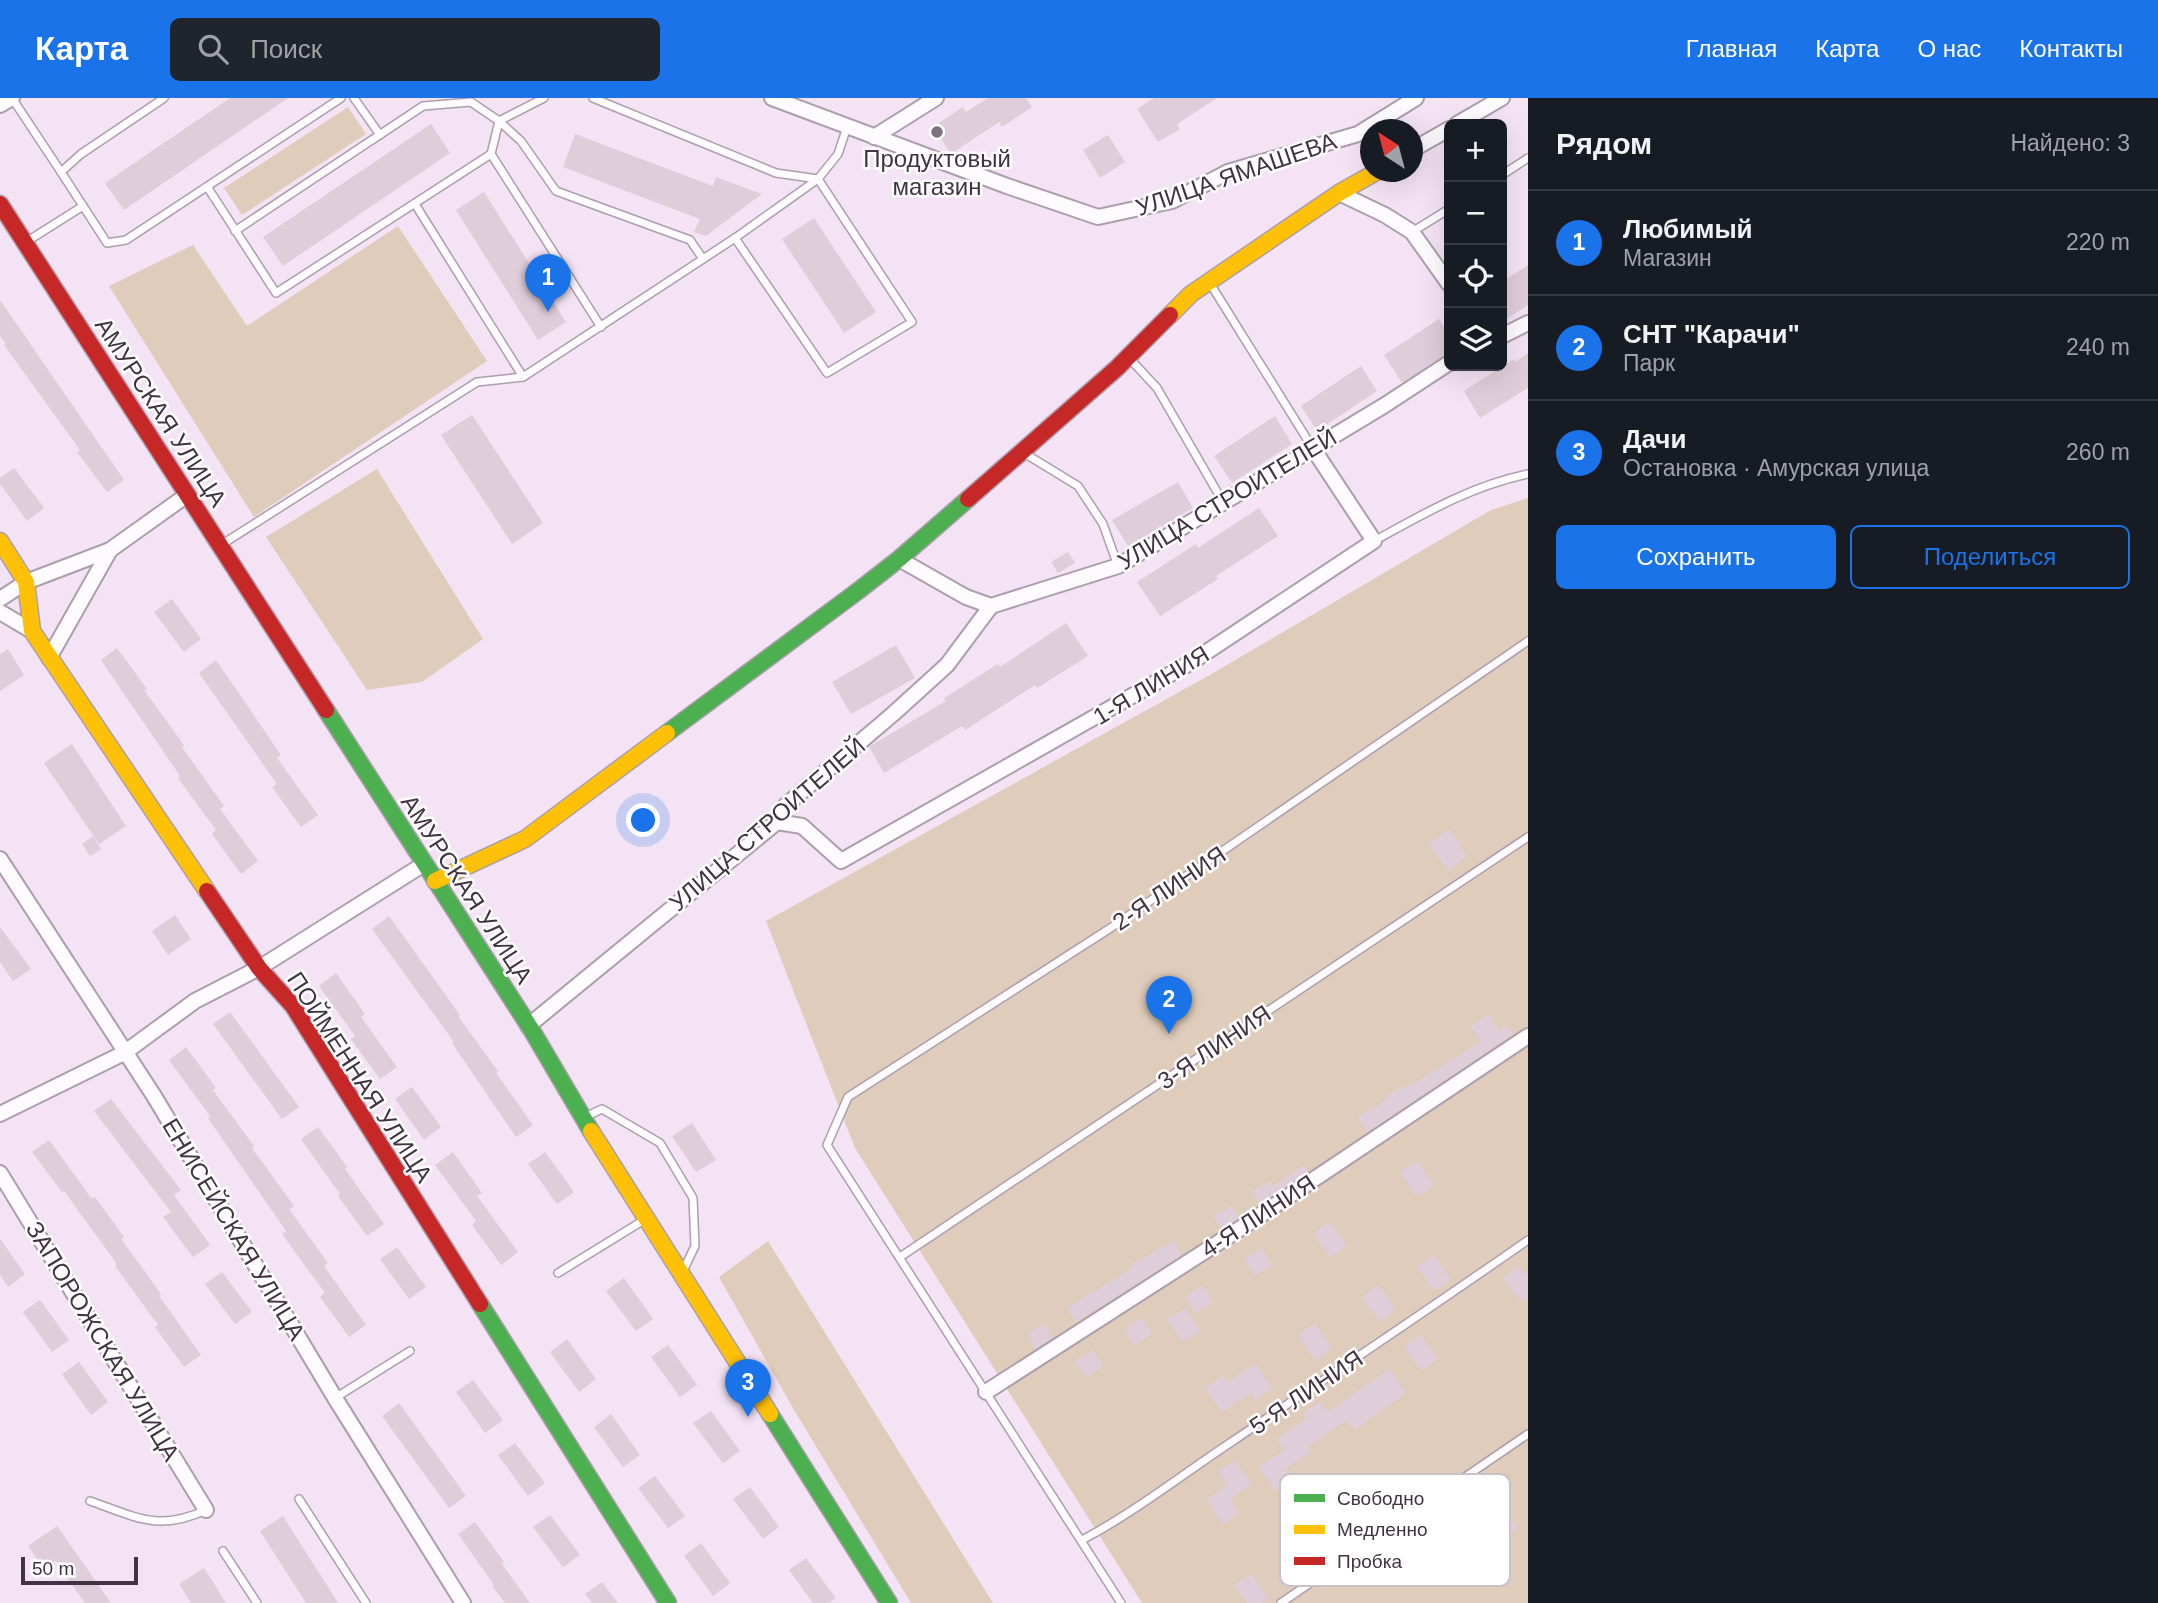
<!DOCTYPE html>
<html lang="ru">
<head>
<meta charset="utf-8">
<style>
	body { margin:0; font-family:Arial,sans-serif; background:#20242c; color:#f1f3f6 }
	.controls { position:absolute; right:21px; top:21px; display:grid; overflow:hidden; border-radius:10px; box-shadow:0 7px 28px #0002 }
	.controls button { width:63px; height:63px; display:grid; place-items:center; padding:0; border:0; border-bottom:2px solid #363941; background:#171b24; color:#f1f3f6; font:35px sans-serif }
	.compass { position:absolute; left:1360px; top:21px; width:63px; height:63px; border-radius:50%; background:#171b24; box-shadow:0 7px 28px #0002; rotate:324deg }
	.scale { position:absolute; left:21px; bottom:18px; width:117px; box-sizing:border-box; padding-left:7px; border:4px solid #423343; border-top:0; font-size:19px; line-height:24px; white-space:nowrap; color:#423343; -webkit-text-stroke:5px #fff; paint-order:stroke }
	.you { position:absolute; left:644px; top:723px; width:24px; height:24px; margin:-18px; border:5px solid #fff; border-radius:50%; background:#1a73e8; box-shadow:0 0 0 10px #1a73e833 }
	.badge { display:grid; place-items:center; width:46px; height:46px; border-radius:50%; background:#1a73e8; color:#fff; font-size:23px; font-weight:700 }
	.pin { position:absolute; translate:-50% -58px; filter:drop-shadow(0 2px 4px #0008) }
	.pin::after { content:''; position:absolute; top:37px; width:24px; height:21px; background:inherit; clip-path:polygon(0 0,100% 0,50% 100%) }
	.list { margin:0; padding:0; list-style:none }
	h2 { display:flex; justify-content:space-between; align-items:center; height:91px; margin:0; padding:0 28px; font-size:30px }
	h2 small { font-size:23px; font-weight:400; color:#9ea1a6 }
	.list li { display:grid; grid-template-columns:46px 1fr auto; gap:21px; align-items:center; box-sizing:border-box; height:105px; padding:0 28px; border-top:2px solid #363941 }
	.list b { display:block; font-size:26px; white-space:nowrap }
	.list p { margin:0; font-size:23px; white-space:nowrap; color:#9ea1a6 }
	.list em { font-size:23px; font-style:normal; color:#9ea1a6 }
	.actions { display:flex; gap:14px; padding:21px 28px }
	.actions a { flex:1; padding:16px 0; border:2px solid #1a73e8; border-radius:10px; text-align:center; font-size:24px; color:#1a73e8 }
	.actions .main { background:#1a73e8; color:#fff }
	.icon { flex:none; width:38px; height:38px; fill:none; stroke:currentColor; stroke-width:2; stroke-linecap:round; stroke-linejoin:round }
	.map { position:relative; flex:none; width:1528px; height:1505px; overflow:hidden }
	header { display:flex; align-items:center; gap:42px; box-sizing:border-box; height:98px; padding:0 35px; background:#1a73e8; color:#fff }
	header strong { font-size:33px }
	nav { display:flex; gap:38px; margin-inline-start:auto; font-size:24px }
	.search { width:490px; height:63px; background:#20242c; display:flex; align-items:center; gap:18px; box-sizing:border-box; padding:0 24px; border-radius:10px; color:#9ea1a6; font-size:26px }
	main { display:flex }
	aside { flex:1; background:#171b24 }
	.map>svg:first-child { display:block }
</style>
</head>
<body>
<header>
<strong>Карта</strong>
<div class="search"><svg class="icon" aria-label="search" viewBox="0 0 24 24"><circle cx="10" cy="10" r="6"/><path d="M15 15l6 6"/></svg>Поиск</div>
<nav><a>Главная</a><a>Карта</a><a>О нас</a><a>Контакты</a></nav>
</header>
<main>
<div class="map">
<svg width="1528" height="1505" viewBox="0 0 1528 1505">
	<rect width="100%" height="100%" fill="#f4e3f4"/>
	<g fill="#e0ccbb">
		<polygon points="348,9 366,36 242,117 224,90"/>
		<polygon points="398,128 487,263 254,419 109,188 193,147 247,228"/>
		<polygon points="377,371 483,541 422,584 367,592 266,439"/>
		<polygon points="1528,400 1528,1505 1142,1505 855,1050 766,823 1208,578 1491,412"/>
		<polygon points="768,1143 993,1505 911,1505 794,1312 719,1179"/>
	</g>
	<g fill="#dfcdda">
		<polygon points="230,0 288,0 124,112 105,85"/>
		<polygon points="988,0 1026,0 1032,9 1002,29 999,24 951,56 933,29 963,9 966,14"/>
		<polygon points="1154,0 1217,0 1177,26 1180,31 1158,44 1137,11"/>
		<polygon points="431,26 450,55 283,168 263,139"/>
		<polygon points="575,36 713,88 716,79 762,96 706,138 694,134 700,121 563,69"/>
		<polygon points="1108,37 1125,64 1100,80 1083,52"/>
		<polygon points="484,94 566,224 538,242 456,112"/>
		<polygon points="814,120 876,214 844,235 782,141"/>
		<polygon points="1528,167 1528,207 1502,224 1502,184"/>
		<polygon points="0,202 124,382 107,394 77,354 80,352 4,247 6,246 0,238"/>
		<polygon points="1439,221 1449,237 1449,254 1402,285 1384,257"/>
		<polygon points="1528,255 1528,290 1480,320 1464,293 1514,261 1515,264"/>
		<polygon points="1361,268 1377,293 1317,333 1301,308"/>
		<polygon points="472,317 543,425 512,446 441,337"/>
		<polygon points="1275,318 1292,346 1232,385 1214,358"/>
		<polygon points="14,370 44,410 27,423 0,386 0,380"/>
		<polygon points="1178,384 1193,410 1128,448 1112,422"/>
		<polygon points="1259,410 1278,438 1216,478 1218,481 1160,518 1137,484 1196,446 1198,450"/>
		<polygon points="1068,454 1075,465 1058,475 1051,464"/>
		<polygon points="172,501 201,541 184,554 154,514"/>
		<polygon points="1066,525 1088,558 1037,590 1035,587 965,632 962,628 884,675 869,649 870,648 946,603 944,600 998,566 1000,569"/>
		<polygon points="896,547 915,580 851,616 832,584"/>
		<polygon points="117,550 147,591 144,592 184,647 182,649 224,708 220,711 258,763 241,776 212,736 216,732 178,680 180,678 101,562"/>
		<polygon points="8,551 24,577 0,593 0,556"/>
		<polygon points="216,562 281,657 277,660 318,717 301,729 272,689 277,686 199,575"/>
		<polygon points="72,646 126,728 99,746 44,665"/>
		<polygon points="1450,731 1466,758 1449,773 1428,746"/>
		<polygon points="93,738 101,751 90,758 82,746"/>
		<polygon points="175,817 191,841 168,857 152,833"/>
		<polygon points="389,818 460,917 458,918 498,973 496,975 533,1027 516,1039 452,945 454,944 372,831"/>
		<polygon points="0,829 31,871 13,883 0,864"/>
		<polygon points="336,875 365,916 361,919 397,969 380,981 351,941 355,938 319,888"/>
		<polygon points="230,914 299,1009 282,1021 213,926"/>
		<polygon points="1489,916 1499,933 1507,927 1513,936 1367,1034 1358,1019 1388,1001 1386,998 1404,987 1406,990 1481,944 1471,928"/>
		<polygon points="186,949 216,990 213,992 254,1048 252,1050 294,1108 289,1111 328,1165 324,1168 366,1227 349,1239 320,1199 325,1195 282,1136 286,1133 208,1020 210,1018 169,962"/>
		<polygon points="412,989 441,1029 424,1042 395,1001"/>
		<polygon points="111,1001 181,1092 174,1097 210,1147 193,1159 163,1119 171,1114 94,1013"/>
		<polygon points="692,1025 716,1062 696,1074 672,1038"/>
		<polygon points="318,1029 347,1069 345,1071 384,1126 367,1138 338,1098 340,1096 301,1041"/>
		<polygon points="49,1042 92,1101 95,1099 124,1139 121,1141 161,1196 159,1198 201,1257 184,1269 155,1229 158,1227 115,1168 117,1166 64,1093 62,1094 32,1054"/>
		<polygon points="453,1054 482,1095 477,1098 518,1154 501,1167 472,1127 476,1123 435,1067"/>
		<polygon points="545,1054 574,1094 557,1106 528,1066"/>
		<polygon points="1417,1063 1434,1087 1417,1099 1400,1074"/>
		<polygon points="1304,1067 1308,1074 1260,1106 1252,1094 1270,1083 1273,1088"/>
		<polygon points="1231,1108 1239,1120 1221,1131 1213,1119"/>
		<polygon points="1330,1124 1347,1148 1330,1160 1313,1135"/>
		<polygon points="0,1141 25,1176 8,1189 0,1177"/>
		<polygon points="1173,1143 1182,1157 1076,1224 1067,1210 1132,1170 1130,1167"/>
		<polygon points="397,1149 426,1189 409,1201 380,1161"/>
		<polygon points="1262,1150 1272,1167 1255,1178 1244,1161"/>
		<polygon points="1434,1157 1451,1182 1434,1193 1417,1169"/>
		<polygon points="1520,1168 1528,1179 1528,1199 1520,1204 1503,1179"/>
		<polygon points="222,1174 252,1214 235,1226 205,1186"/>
		<polygon points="624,1180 653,1221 636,1233 606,1193"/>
		<polygon points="1203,1187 1213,1204 1195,1215 1185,1199"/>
		<polygon points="1379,1187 1396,1212 1379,1224 1362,1199"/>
		<polygon points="40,1202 69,1242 52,1254 23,1214"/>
		<polygon points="1185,1210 1200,1233 1182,1244 1167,1221"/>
		<polygon points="1142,1220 1152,1236 1134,1247 1124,1231"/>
		<polygon points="1045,1225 1053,1239 1036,1251 1027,1236"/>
		<polygon points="1315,1225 1332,1250 1315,1262 1298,1237"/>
		<polygon points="1421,1237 1438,1261 1421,1273 1404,1248"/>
		<polygon points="567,1241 596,1281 579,1294 550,1254"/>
		<polygon points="668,1247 697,1287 680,1299 651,1259"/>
		<polygon points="1093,1252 1103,1268 1086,1279 1075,1263"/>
		<polygon points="79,1264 108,1304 91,1317 62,1276"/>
		<polygon points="1255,1265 1272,1290 1255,1302 1250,1295 1222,1314 1205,1290 1222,1278 1227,1285"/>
		<polygon points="1389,1271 1406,1295 1354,1332 1347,1322 1307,1349 1311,1354 1285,1371 1293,1382 1276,1394 1259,1369 1284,1352 1277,1341 1307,1320 1303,1315 1320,1304 1328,1314"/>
		<polygon points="473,1282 503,1322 485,1335 456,1294"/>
		<polygon points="399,1305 466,1398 449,1410 382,1318"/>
		<polygon points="711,1313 740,1353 723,1365 693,1325"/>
		<polygon points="611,1316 640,1357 623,1369 594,1329"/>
		<polygon points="515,1345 545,1385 528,1398 498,1357"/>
		<polygon points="1235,1362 1252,1386 1230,1401 1239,1415 1223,1427 1206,1402 1227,1387 1218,1373"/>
		<polygon points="655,1378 685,1418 668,1430 638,1390"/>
		<polygon points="750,1389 779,1429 763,1441 733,1401"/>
		<polygon points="1500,1405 1518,1430 1501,1442 1484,1417"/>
		<polygon points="550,1417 580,1457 563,1469 533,1429"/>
		<polygon points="283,1418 338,1505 306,1505 260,1433"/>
		<polygon points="475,1424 504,1464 502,1466 530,1505 505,1505 492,1488 494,1487 458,1436"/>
		<polygon points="57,1428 111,1505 85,1505 55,1463 44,1471 28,1448"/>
		<polygon points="701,1445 730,1485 713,1498 684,1458"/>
		<polygon points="806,1460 836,1500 829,1505 813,1505 789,1472"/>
		<polygon points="204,1470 226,1505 191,1505 179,1486"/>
		<polygon points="1251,1476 1268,1500 1262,1505 1247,1505 1234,1487"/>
		<polygon points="602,1484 618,1505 592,1505 585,1496"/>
	</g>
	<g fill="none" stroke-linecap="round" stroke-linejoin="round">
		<g stroke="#ac9eac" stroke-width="10">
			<g id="lane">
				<polyline points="12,0 61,74"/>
				<polyline points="164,0 81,56 61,74 107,145 126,142 341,0"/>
				<polyline points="354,0 380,37"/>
				<polyline points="544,0 499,23 521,43 556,93 690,142 703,161"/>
				<polyline points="593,0 776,75 818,81 912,224 827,275 735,140"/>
				<polyline points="491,56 601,229"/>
				<polyline points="1502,77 1528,60"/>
				<polyline points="208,90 276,195 491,56 499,23 471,4 423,8 235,133"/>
				<polyline points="415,106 523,279"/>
				<polyline points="1412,134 1449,111"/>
				<polyline points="26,144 83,108"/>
				<polyline points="1211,187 1312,349"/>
				<polyline points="1131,262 1157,290 1223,404"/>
				<polyline points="1024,355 1078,388 1103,426 1118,468"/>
				<path d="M1374,443C1425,415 1471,388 1528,376"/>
				<polyline points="221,447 477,284 523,279 735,140 818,81 838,56 847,29"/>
				<polyline points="587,1018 602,1011 660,1045 693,1100 695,1148 684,1171"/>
				<polyline points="900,1159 1528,739"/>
				<polyline points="558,1175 644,1122"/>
				<polyline points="335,1300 410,1253"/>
				<polyline points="299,1401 366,1505"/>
				<path d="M90,1403C136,1419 158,1434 206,1412"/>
				<path d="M1082,1442C1135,1414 1183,1376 1233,1343C1332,1276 1431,1210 1528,1142"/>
				<polyline points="223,1453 257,1505"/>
				<polyline points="1121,1505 827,1047 848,999 1112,829 1528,543"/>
				<polyline points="1281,1505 1528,1336"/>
			</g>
		</g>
		<g stroke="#ac9eac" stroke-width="18">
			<g id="street">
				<polyline points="772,0 1007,88 1098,119 1172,103 1228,74 1358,36 1416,0"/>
				<polyline points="0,7 12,0"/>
				<polyline points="1457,26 1502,0"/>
				<polyline points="874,39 936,0"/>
				<polyline points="1412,52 1449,31"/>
				<polyline points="1339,95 1385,117 1412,134 1449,186"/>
				<polyline points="1502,238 1528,225"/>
				<polyline points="899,461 966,499 991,508 1118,468 1385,307 1449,265"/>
				<polyline points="0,501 26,484 110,452 187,397"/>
				<polyline points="0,514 32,533"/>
				<polyline points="49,560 110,452"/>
				<polyline points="777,724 802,728 841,763 1190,565 1374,443 1312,349"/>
				<polyline points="0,761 154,998 335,1300 463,1505"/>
				<polyline points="528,928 777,724 786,707 893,616 947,567 991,508"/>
				<polyline points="0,1016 124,955 195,903 259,870 424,766"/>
				<polyline points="0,1075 206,1412"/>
				<polyline points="986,1294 1238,1132 1528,938"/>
			</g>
		</g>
		<g stroke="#ac9eac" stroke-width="19">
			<g id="fast">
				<polyline points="326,612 531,931 591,1033"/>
				<polyline points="667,635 858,493 899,461 968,401"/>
				<polyline points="480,1206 668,1505"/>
				<polyline points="770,1316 889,1505"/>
			</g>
		</g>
		<g stroke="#ac9eac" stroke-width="19">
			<g id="slow">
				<polyline points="1170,217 1191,196 1339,95 1376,74"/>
				<polyline points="0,443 26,484 32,533 207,793"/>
				<polyline points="435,783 525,741 667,635"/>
				<polyline points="591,1033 770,1316"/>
			</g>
		</g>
		<g stroke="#ac9eac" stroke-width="19">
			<g id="jam">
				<polyline points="0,106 326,612"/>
				<polyline points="968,401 1117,270 1170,217"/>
				<polyline points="207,793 259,870 293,908 480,1206"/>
			</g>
		</g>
		<use href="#lane" stroke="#fdfbfd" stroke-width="7"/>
		<use href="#street" stroke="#fdfbfd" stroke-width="14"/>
		<use href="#fast" stroke="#4caf50" stroke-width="16"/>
		<use href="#slow" stroke="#ffc107" stroke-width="16"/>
		<use href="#jam" stroke="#c62828" stroke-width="16"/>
	</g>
	<circle fill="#807181" stroke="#fff" stroke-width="2.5" cx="937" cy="34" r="7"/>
	<g text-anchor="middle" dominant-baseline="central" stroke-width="5" stroke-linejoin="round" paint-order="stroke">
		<g font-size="24" fill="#423343" stroke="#fff">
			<text x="937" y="60">Продуктовый<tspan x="937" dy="28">магазин</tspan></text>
		</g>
		<g font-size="24" fill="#423343" stroke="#fff">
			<text transform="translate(1236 76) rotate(-19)">УЛИЦА ЯМАШЕВА</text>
			<text transform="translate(161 314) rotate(57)">АМУРСКАЯ УЛИЦА</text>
			<text transform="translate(1227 401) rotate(-31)">УЛИЦА СТРОИТЕЛЕЙ</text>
			<text transform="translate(1151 587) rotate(-31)">1-Я ЛИНИЯ</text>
			<text transform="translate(767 726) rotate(-41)">УЛИЦА СТРОИТЕЛЕЙ</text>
			<text transform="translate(1169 790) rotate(-34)">2-Я ЛИНИЯ</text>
			<text transform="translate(467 791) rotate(57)">АМУРСКАЯ УЛИЦА</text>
			<text transform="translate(1214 949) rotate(-34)">3-Я ЛИНИЯ</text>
			<text transform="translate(360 979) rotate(57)">ПОЙМЕННАЯ УЛИЦА</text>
			<text transform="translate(1258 1118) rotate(-33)">4-Я ЛИНИЯ</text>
			<text transform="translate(234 1131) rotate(59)">ЕНИСЕЙСКАЯ УЛИЦА</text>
			<text transform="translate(103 1243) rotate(59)">ЗАПОРОЖСКАЯ УЛИЦА</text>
			<text transform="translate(1306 1294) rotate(-34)">5-Я ЛИНИЯ</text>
		</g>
	</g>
	<rect x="1280" y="1376" width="230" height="112" rx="10" fill="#fff" stroke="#c6c2c7" stroke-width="2"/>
	<rect x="1294" y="1396" width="31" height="8" fill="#4caf50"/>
	<rect x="1294" y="1427" width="31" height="9" fill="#ffc107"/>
	<rect x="1294" y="1459" width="31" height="8" fill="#c62828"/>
	<g font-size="19" fill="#423343">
		<text x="1337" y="1407">Свободно</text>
		<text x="1337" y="1438">Медленно</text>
		<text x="1337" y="1470">Пробка</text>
	</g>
</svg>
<div class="controls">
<button>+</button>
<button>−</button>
<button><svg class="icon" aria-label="locate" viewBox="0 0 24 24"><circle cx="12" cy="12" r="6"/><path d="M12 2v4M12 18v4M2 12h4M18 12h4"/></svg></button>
<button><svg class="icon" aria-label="layers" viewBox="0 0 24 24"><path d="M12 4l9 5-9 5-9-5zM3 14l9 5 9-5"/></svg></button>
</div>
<svg class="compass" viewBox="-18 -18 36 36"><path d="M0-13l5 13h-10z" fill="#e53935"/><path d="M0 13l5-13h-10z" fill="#9ea1a6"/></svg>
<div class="scale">50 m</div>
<div class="you"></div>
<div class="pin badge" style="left:548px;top:214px">1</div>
<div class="pin badge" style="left:1169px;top:936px">2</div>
<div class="pin badge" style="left:748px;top:1319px">3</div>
</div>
<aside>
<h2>Рядом<small>Найдено: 3</small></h2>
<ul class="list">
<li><span class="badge">1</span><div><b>Любимый</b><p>Магазин</p></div><em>220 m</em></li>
<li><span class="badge">2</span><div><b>СНТ &quot;Карачи&quot;</b><p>Парк</p></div><em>240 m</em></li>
<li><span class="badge">3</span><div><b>Дачи</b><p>Остановка · Амурская улица</p></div><em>260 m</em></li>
</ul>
<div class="actions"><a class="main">Сохранить</a><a>Поделиться</a></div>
</aside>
</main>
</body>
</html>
